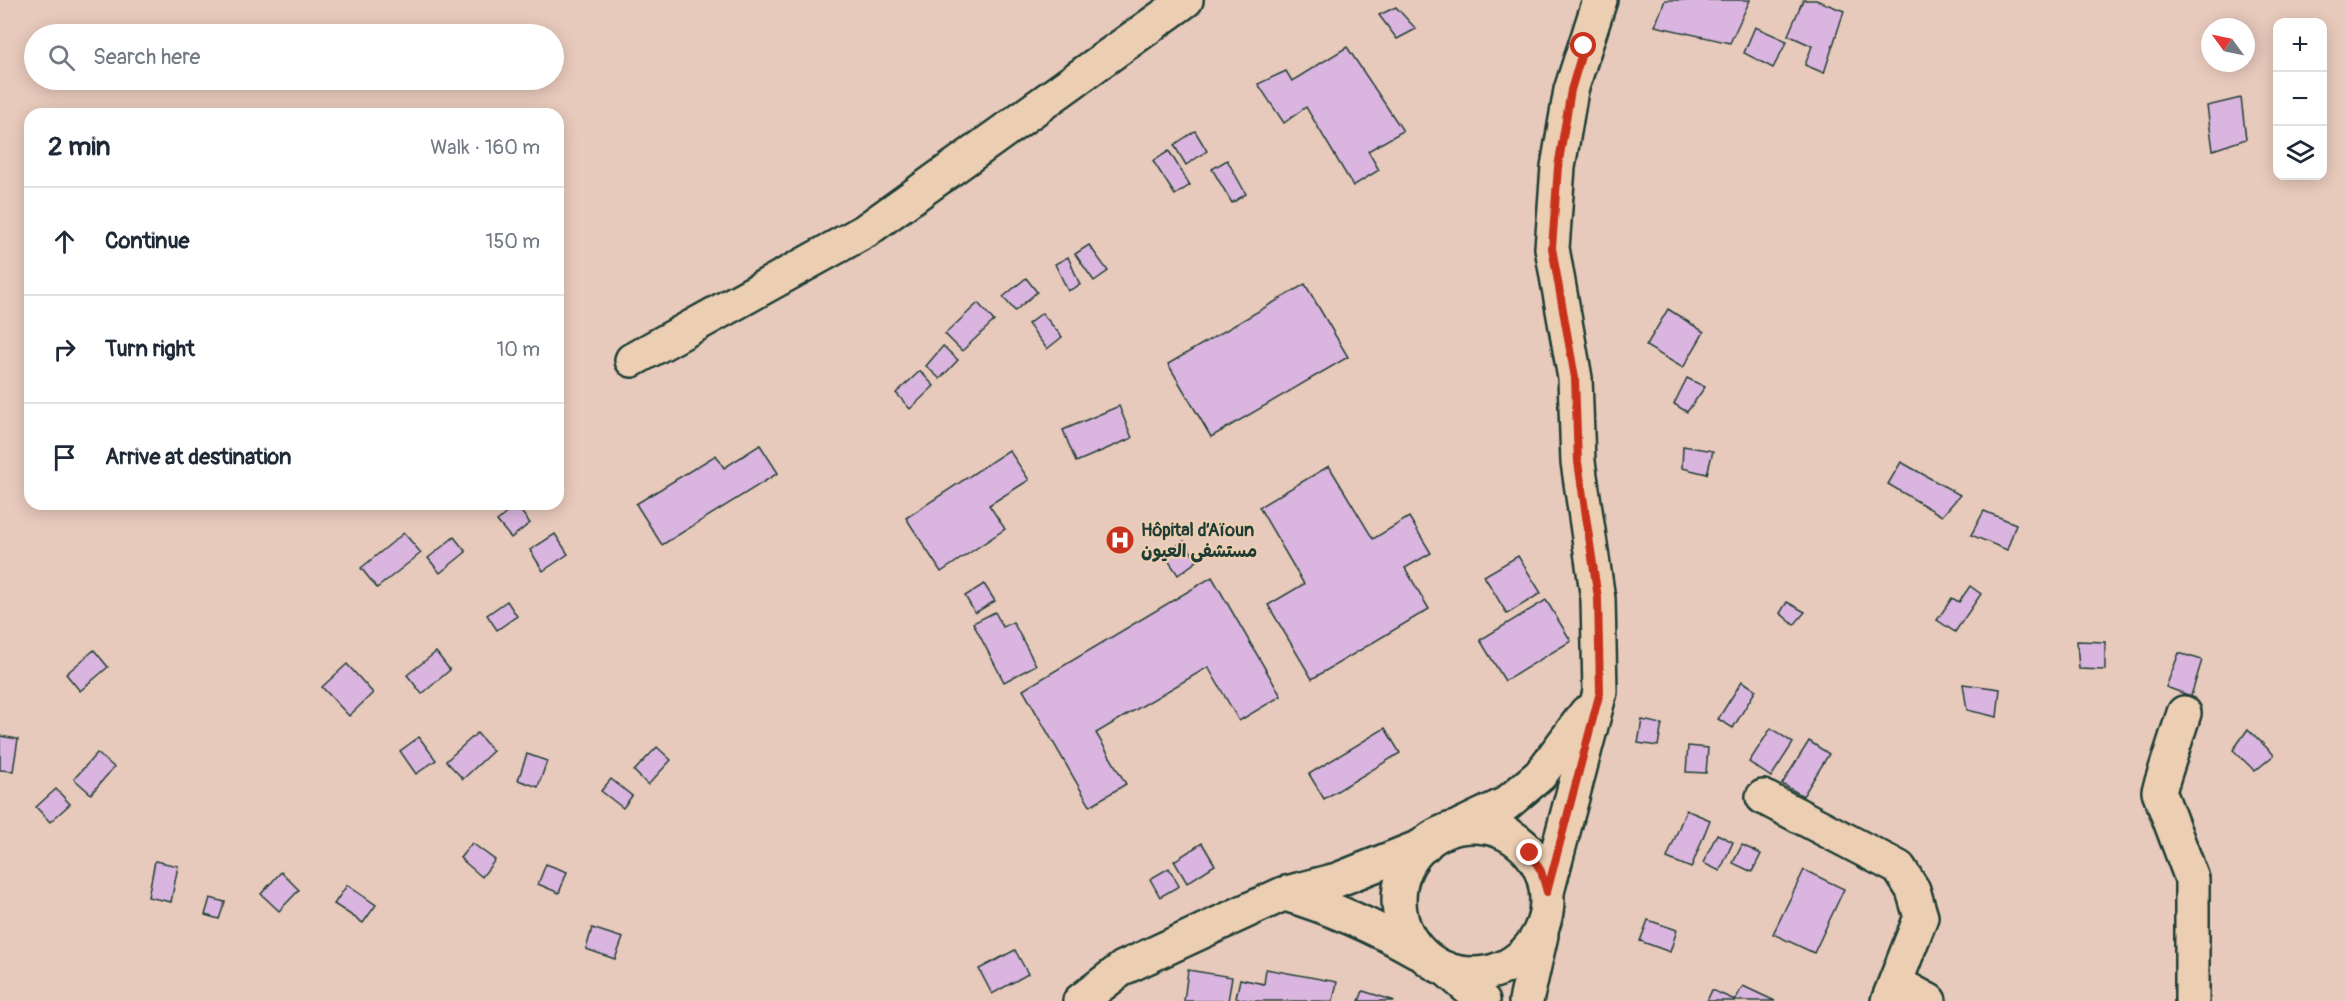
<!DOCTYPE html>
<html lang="en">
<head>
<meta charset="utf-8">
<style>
	body { margin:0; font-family:Pangolin,"Playpen Sans Arabic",sans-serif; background:#f2f2f3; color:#1f2937 }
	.controls { position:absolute; right:18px; top:18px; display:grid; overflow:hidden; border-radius:12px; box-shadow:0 3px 15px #0003 }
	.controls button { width:54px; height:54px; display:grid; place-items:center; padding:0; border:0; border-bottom:2px solid #e0e1e3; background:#fff; color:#1f2937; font:30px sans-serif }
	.compass { position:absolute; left:2201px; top:18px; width:54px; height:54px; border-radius:50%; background:#fff; box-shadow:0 3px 15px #0003; rotate:303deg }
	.stop { position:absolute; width:18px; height:18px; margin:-14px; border:4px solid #c8321e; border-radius:50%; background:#fff }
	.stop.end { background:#c8321e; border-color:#fff; box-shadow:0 2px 6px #0008 }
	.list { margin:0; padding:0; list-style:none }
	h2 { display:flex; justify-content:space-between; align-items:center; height:78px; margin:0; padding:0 24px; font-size:26px }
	h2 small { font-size:20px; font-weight:400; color:#747a83 }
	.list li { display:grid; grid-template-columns:39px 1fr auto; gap:18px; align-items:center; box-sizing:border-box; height:108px; padding:0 24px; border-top:2px solid #e0e1e3 }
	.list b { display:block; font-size:22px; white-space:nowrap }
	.list em { font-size:20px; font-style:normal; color:#747a83 }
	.icon { flex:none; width:33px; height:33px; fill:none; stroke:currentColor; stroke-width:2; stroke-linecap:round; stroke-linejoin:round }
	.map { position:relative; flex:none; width:2345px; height:1001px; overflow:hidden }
	.search { position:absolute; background:#fff; box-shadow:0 3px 15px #0003; left:24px; top:24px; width:540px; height:66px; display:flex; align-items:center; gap:15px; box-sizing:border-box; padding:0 21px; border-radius:33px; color:#747a83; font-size:22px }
	.panel { position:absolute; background:#fff; box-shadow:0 3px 15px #0003; left:24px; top:108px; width:540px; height:402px; border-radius:18px }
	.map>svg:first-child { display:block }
</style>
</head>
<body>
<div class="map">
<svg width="2345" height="1001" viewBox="0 0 2345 1001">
	<rect width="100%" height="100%" fill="#e8cabc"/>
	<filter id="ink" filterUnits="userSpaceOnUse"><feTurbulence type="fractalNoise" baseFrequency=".0167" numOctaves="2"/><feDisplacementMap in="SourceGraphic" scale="12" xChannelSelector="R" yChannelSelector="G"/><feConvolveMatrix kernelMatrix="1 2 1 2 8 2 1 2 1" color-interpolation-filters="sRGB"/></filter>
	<g filter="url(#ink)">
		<g fill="#dab5df" stroke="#1f3d34" stroke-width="1.5">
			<polygon points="1665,0 1750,0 1730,43 1655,26"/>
			<polygon points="1803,0 1816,0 1844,11 1824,73 1805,65 1812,46 1788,35"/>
			<polygon points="1396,7 1416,29 1397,39 1379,15"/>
			<polygon points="1755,27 1787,41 1773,68 1744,53"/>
			<polygon points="1347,47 1403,131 1368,151 1379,170 1353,186 1306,107 1284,123 1258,84 1286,71 1292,81"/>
			<polygon points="2241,98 2246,139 2213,150 2207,106"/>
			<polygon points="1195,131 1207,151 1186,165 1174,145"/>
			<polygon points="1169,151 1190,185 1175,195 1153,161"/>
			<polygon points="1227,160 1246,194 1232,203 1212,169"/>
			<polygon points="1089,245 1108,271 1094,281 1075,254"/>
			<polygon points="1068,257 1080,285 1068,291 1055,264"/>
			<polygon points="1026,278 1037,292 1015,311 1003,297"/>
			<polygon points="1305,284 1348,357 1211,437 1168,364"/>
			<polygon points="978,303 994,321 962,351 945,334"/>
			<polygon points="1668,309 1704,332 1683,368 1646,346"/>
			<polygon points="1042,313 1062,337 1047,349 1028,324"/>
			<polygon points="943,346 958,360 940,379 926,366"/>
			<polygon points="920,371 934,386 910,409 896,393"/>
			<polygon points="1687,378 1705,387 1687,412 1674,404"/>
			<polygon points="1119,406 1132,438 1076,462 1063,430"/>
			<polygon points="760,445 778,473 662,545 636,504 716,455 724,468"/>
			<polygon points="1683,446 1713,451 1707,474 1682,468"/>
			<polygon points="1009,450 1029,480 989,505 1005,529 941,572 906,518"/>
			<polygon points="1901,462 1960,495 1942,516 1888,484"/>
			<polygon points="1329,466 1373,539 1409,517 1431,553 1405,568 1429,609 1312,679 1268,605 1304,584 1259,507"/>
			<polygon points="516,505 530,523 511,538 497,521"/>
			<polygon points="1984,511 2016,524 2007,550 1971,535"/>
			<polygon points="404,533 421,553 377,588 361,568"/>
			<polygon points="555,534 568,554 543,571 530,550"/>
			<polygon points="454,537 466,552 440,573 428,558"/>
			<polygon points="1184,541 1197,561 1178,575 1164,554"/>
			<polygon points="1518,556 1541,593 1507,614 1484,576"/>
			<polygon points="1212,577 1281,696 1239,721 1208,667 1096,733 1126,784 1090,806 1023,690"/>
			<polygon points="984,584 995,601 975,613 965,596"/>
			<polygon points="1970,586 1981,594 1955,632 1937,620 1952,598 1959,602"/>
			<polygon points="1546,600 1571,641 1505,681 1480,640"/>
			<polygon points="507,601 517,616 497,630 487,615"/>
			<polygon points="1787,602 1805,612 1794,625 1780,613"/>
			<polygon points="995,612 1003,627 1013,622 1036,665 1004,682 973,623"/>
			<polygon points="2077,641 2105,642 2105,670 2079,669"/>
			<polygon points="94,650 108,667 80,691 66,674"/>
			<polygon points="436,652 450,670 422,694 407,675"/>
			<polygon points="2179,653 2202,660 2191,696 2166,687"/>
			<polygon points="347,664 373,693 349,716 322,687"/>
			<polygon points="1742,681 1756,690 1733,728 1718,719"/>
			<polygon points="1963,684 2000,689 1997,717 1967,710"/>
			<polygon points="1642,720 1662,724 1658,746 1638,743"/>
			<polygon points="1385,728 1400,753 1324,799 1309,774"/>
			<polygon points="1771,728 1793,743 1771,777 1749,762"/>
			<polygon points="2248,729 2274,755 2255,771 2233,750"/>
			<polygon points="477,733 493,751 463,779 446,761"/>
			<polygon points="0,736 18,739 13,771 0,770"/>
			<polygon points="419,737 436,760 416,774 400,751"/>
			<polygon points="1809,741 1829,754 1803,796 1782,784"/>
			<polygon points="1688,746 1708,748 1706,773 1686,772"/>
			<polygon points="657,747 671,760 648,785 634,771"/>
			<polygon points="97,753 114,767 91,794 74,779"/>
			<polygon points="527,754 547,761 538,787 518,780"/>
			<polygon points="611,779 632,796 623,808 601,791"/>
			<polygon points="56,789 70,804 50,822 36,807"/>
			<polygon points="1686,810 1710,820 1691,868 1667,858"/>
			<polygon points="1717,834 1733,842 1720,871 1703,863"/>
			<polygon points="472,843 495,860 482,877 460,858"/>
			<polygon points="1202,843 1215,865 1187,883 1174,861"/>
			<polygon points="1742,845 1761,854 1752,872 1733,863"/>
			<polygon points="155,861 178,866 171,902 148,897"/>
			<polygon points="546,864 567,872 559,893 538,884"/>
			<polygon points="1169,868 1179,886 1160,897 1150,879"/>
			<polygon points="1804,870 1844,889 1814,953 1773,934"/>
			<polygon points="281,872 299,890 279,911 261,894"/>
			<polygon points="347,885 376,905 363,923 334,904"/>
			<polygon points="210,898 225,902 219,919 205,915"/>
			<polygon points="1648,920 1677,930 1670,952 1640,941"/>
			<polygon points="592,928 623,938 615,959 586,949"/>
			<polygon points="1015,950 1028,974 992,994 979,969"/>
			<polygon points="1266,969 1337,982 1333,1001 1253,1001 1236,998 1240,979 1264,984"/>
			<polygon points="1188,970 1232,977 1228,1001 1184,1001"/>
			<polygon points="1743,986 1775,1001 1707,1001 1712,990 1735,1000"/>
			<polygon points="1363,991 1395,1001 1359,1001"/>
		</g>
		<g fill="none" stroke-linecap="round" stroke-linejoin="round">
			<g stroke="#1f3d34" stroke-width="38">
				<g id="minor">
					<polyline points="632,360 865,231 1186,0"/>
					<polyline points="2184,713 2159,791 2192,879 2192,1001"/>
					<polyline points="1763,797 1899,868 1913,890 1921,917 1888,1001"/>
					<polyline points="1460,826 1506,804 1540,775 1586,713"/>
					<circle cx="1473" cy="900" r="74"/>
					<polyline points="1547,892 1600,692 1598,599 1578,462 1575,378 1552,248 1558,167 1571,90 1600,0"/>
					<path d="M1285,894C1333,908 1375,927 1419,952"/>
					<polyline points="1446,969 1483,1001"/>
					<polyline points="1896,983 1929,1001"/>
					<polyline points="1080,1001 1123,968 1283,894 1337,880 1425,845"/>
					<polyline points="1526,1001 1541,935"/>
				</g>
			</g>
			<use href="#minor" stroke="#eccfb3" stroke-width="33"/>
		</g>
	</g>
	<g fill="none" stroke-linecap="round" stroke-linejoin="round" filter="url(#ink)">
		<polyline stroke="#c8321e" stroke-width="8" points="1530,853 1541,871 1547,892 1600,692 1598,598 1578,462 1575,378 1552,248 1558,167 1571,90 1584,46"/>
	</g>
	<defs>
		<g id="hospital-disc" transform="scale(1.5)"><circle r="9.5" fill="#c8321e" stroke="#eccfb3"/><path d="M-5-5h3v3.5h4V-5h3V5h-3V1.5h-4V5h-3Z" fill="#fff"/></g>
	</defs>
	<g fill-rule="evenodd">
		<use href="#hospital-disc" x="1120" y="540"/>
	</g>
	<g text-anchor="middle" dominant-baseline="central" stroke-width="4.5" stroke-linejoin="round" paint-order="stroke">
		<g font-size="18" font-weight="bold" fill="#1f3d34" stroke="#eccfb3" text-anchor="start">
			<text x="1141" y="530">Hôpital d’Aïoun<tspan x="1141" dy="21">مستشفى العيون</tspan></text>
		</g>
	</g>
</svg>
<div class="controls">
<button>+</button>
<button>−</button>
<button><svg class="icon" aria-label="layers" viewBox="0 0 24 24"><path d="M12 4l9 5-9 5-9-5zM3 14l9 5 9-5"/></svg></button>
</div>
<svg class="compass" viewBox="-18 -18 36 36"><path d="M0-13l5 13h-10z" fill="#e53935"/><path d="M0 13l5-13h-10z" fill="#747a83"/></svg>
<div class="stop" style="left:1584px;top:46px"></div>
<div class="stop end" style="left:1530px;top:853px"></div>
<div class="search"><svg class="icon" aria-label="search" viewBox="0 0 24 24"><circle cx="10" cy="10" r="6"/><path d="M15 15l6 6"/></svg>Search here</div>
<section class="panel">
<h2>2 min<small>Walk · 160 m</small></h2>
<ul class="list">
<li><svg class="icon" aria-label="ahead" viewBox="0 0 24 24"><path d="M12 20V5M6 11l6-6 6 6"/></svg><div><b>Continue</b></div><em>150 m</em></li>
<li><svg class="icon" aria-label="right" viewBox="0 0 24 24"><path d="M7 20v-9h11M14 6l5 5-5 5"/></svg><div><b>Turn right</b></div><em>10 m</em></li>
<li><svg class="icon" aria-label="arrive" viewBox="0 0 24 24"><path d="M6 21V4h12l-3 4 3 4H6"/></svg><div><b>Arrive at destination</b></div></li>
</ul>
</section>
</div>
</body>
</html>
